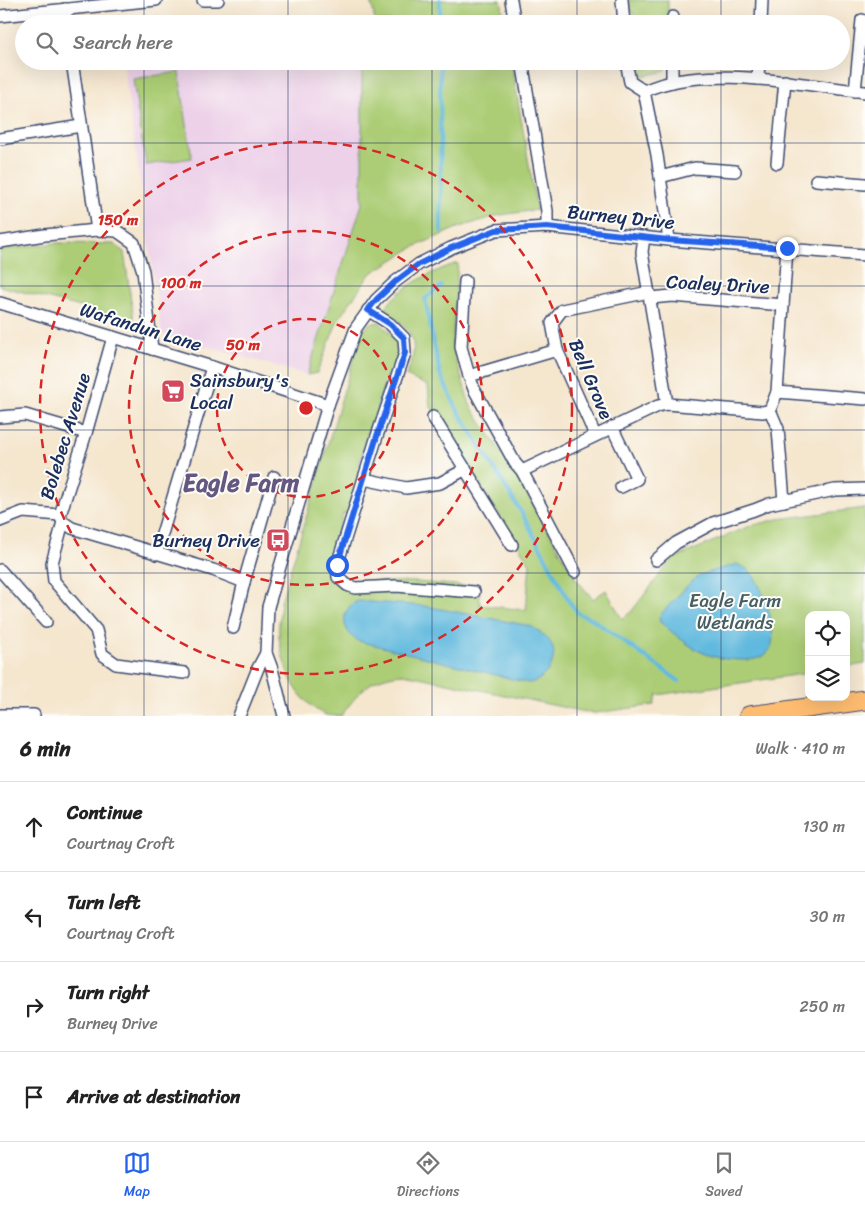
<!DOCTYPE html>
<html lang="en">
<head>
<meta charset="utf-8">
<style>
	body { margin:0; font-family:Sriracha,sans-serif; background:#f2f2f2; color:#222 }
	.controls { position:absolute; right:15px; bottom:15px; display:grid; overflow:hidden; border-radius:10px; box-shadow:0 5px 20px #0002 }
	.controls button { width:45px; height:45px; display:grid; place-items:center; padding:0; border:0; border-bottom:1px solid #e0e0e0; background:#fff; color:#222; font:25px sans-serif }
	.stop { position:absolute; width:15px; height:15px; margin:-11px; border:4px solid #2563eb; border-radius:50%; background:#fff }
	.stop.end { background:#2563eb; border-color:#fff; box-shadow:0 1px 5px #0008 }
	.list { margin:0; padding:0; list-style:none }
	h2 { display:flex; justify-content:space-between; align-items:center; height:65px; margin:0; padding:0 20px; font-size:21px }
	h2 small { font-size:16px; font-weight:400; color:#767676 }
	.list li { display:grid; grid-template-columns:32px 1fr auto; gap:15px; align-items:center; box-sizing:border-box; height:90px; padding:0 20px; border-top:1px solid #e0e0e0 }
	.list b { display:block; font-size:19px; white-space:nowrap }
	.list p { margin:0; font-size:16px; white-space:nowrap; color:#767676 }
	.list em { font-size:16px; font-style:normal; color:#767676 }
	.icon { flex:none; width:28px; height:28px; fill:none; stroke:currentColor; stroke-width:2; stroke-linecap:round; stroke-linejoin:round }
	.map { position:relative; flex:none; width:865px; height:716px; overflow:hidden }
	.search { position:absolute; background:#fff; box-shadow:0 5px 20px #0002; left:15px; right:15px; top:15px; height:55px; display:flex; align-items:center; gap:12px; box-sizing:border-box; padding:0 18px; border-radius:28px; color:#767676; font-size:19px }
	.sheet { height:425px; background:#fff }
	nav { display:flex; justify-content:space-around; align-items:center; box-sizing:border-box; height:70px; border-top:1px solid #e0e0e0; background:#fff; font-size:14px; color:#767676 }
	nav a { display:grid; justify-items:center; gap:2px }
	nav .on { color:#2563eb }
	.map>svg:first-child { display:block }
</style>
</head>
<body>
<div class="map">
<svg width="865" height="716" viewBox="0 0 865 716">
	<rect width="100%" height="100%" fill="#fdfcf7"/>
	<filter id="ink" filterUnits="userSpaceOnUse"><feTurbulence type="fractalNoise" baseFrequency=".02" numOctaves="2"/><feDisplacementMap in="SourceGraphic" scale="10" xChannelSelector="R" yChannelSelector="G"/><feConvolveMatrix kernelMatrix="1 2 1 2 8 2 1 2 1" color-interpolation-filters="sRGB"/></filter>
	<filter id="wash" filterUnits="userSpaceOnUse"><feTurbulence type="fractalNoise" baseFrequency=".0096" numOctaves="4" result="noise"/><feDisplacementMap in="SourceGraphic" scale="20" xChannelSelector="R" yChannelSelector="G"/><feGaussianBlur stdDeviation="1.12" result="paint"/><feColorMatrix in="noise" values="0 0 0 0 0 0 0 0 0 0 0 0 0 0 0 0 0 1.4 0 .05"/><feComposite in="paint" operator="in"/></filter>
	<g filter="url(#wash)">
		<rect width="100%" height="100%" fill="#f5e6ce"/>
		<polygon fill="#edd1e9" points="123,61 362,61 362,204 307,375 162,334"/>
		<g fill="#accd76" stroke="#647e6a">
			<polygon points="368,0 501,0 505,24 375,21 372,6"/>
			<polygon points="629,0 668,0 668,24 634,24 633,13 629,8"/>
			<polygon points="362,61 511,61 537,210 500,215 457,228 412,248 370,274 338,320 317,373 307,375 362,204"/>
			<polygon points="636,61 664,61 666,71 643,76 638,72"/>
			<polygon points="179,72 192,158 146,165 133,79"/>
			<polygon points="59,243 114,244 124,252 134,321 0,286 0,249"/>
			<path d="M458,263L452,347L470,405L514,472L576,579L593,599L606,590L622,619L631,612L672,559L750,526L778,519L865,508V664L846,667V615H809V673L657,695L654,705L595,713L581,711L404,674C370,676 360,691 341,716C336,716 330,716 326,715C296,702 283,668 279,637C278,626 280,613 281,602L361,333L369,324L379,322L400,342L399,356L391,372L386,377L377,407L380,410L375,426L369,428L358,467L361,476L349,511L343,514L331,555L335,561L331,580L346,579L354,581L417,582L479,587L480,605L526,610L530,564L430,405L428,386L406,376C421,342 413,331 385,310C394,289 437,269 458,263Z"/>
		</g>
		<g fill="#60b9de" stroke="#3e749e">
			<path d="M737,564C740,566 744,567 747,569C762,580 781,635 769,651C764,658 753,660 745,660C703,660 690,647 660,622L659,618L661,614L689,584L700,575Z"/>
			<path d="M358,601L425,606L531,626C538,631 548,637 552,645C559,659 544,683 528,683L358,641C341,631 339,609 358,601Z"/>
		</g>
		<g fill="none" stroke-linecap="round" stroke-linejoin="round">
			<g stroke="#60b9de" stroke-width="4">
				<polyline points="440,0 440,24"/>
				<polyline points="440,61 441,231"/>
				<polyline points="441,286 425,299 440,374 457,409 523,515 570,603 579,614 592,619 679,681"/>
			</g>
		</g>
	</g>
	<g filter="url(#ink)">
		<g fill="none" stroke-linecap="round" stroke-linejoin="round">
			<g stroke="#3c4a6f" stroke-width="14">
				<g id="minor">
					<polyline points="203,0 218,0"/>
					<polyline points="511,0 515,24"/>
					<polyline points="622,0 624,24"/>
					<polyline points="65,9 67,24"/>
					<polyline points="0,16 156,0"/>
					<polyline points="673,24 673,17"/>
					<polyline points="761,24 762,0"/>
					<polyline points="72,61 97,230"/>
					<polyline points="522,61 547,211 547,227"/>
					<polyline points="626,61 630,82 644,91 657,155 669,240"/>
					<polyline points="758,79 759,61"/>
					<polyline points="672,82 672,61"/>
					<path d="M644,91C704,63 801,85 865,92"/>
					<polyline points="855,91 862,20"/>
					<polyline points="0,139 81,126"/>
					<polyline points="777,163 785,81"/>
					<polyline points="660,177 695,168 735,171"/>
					<polyline points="816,180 865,184"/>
					<polyline points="644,237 642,252 667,404"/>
					<polyline points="0,242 45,235 97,230 117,231 134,243 143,271 152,349"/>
					<polyline points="465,281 461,347 469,376 474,389 515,463 522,471 575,572"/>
					<polyline points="651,298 672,296 783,305"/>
					<polyline points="0,303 212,367 328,405"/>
					<polyline points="368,310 390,324 404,338 405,353 377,436 337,565 338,577 347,585 355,588 396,586 474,592"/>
					<polyline points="469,376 557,350"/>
					<polyline points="777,392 865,399"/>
					<polyline points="770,410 778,429 784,501"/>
					<polyline points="0,417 25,415 86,433"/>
					<polyline points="433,417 512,545"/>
					<polyline points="612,427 637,479 621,487"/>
					<polyline points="595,435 557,350 552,323 562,310 649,292"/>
					<polyline points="522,471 658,406 667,404 763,412 770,410 777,392 787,248"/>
					<polyline points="364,479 406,488 440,483 466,469"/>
					<polyline points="60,516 63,522 72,528 213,570 244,582"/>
					<polyline points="0,521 23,512 60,515 86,433 113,337"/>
					<polyline points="63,522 52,563 54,581 96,630 102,654 116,664 184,673"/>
					<polyline points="156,554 212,367"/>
					<polyline points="656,560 676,543 713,523 754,510 769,504 835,490 865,489"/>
					<polyline points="0,570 46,622"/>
					<polyline points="233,628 244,582 274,477"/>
					<polyline points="266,653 272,669 284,716"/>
					<polyline points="0,715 34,715"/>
					<polyline points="239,716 258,668 266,653 268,607 328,405 356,328 376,300 395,282 419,264 451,248 496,230 547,227 669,240 865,255"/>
				</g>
			</g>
			<g stroke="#3c4a6f" stroke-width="21">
				<polyline id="trunk" points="749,716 865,700"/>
			</g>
			<use href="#minor" stroke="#fff" stroke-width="11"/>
			<use href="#trunk" stroke="#febc70" stroke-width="19"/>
		</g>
	</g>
	<g fill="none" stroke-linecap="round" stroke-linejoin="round" filter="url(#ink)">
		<polyline stroke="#2563eb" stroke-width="6" points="337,565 377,436 405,353 404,338 390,324 368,310 376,300 395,282 419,264 451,248 496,230 547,227 669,240 787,248"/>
	</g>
	<path fill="none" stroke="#1b2f5e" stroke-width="1" stroke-opacity="0.55" d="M144,0V24M288,0V24M432,0V24M577,0V24M721,0V24M144,61V716M288,61V716M432,61V716M577,61V716M721,61V716M0,143H865M0,286H865M0,430H865M0,573H865"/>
	<g fill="none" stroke="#d62828" stroke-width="2.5" stroke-dasharray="9 6">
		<circle cx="306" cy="408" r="89"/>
		<circle cx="306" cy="408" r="177"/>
		<circle cx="306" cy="408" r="266"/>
	</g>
	<defs>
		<g id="supermarket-square" transform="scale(1.25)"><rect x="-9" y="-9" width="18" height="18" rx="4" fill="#d1495b" stroke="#fdfcf7"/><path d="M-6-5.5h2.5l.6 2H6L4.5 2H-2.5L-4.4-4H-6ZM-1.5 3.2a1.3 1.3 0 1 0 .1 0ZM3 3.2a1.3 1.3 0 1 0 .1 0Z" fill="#fff"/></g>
		<g id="bus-square" transform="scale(1.25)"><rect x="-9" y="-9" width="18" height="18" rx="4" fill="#d1495b" stroke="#fdfcf7"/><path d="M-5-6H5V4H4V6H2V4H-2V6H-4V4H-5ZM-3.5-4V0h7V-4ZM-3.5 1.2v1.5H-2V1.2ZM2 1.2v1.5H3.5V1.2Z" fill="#fff"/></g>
	</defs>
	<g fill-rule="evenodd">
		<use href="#supermarket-square" x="173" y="391"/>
		<use href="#bus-square" x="278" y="540"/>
	</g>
	<g text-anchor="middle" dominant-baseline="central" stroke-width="4" stroke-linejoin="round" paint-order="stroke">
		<g font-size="19" fill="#1b2f5e" stroke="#fdfcf7">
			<text transform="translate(621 217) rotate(6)">Burney Drive</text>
			<text transform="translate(718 284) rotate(3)">Coaley Drive</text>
			<text transform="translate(141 327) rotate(17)">Wafandun Lane</text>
			<text transform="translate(591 379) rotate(67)">Bell Grove</text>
			<text transform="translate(65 436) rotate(-73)">Bolebec Avenue</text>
		</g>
		<g font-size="19" fill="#1b2f5e" stroke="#fdfcf7" text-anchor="start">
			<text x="190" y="380">Sainsbury's<tspan x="190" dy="22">Local</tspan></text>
			<text x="260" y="540" text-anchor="end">Burney Drive</text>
		</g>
		<g font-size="19" fill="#465e65" stroke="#fdfcf7">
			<text x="735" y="600">Eagle Farm<tspan x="735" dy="22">Wetlands</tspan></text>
		</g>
		<g font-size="24" font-weight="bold" fill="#645883" stroke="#fdfcf7">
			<text x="241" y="483">Eagle Farm</text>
		</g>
	</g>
	<circle cx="306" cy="408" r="8" fill="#d62828" stroke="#fdfcf7" stroke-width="2.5"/>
	<g font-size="15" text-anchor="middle" font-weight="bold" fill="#d62828" stroke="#fdfcf7" stroke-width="4" stroke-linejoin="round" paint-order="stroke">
		<text x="118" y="225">150 m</text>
		<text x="181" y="288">100 m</text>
		<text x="243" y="350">50 m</text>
	</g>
</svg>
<div class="controls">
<button><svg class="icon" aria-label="locate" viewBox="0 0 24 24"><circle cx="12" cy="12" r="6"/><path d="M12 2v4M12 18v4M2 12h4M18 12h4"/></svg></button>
<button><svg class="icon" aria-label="layers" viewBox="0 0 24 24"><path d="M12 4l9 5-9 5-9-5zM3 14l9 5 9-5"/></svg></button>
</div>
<div class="stop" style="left:337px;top:565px"></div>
<div class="stop end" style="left:787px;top:248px"></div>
<div class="search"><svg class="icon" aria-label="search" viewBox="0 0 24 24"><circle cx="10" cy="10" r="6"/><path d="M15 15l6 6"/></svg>Search here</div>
</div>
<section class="sheet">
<h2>6 min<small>Walk · 410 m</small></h2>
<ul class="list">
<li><svg class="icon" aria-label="ahead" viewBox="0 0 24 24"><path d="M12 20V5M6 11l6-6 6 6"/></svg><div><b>Continue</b><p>Courtnay Croft</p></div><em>130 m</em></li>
<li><svg class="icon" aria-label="left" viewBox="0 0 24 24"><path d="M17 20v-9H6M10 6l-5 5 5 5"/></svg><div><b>Turn left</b><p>Courtnay Croft</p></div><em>30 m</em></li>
<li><svg class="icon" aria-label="right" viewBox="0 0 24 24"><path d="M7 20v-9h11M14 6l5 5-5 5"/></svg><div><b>Turn right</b><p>Burney Drive</p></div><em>250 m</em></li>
<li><svg class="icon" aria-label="arrive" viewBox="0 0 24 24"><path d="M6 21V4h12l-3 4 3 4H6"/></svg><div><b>Arrive at destination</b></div></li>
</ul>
</section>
<nav>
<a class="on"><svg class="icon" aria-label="map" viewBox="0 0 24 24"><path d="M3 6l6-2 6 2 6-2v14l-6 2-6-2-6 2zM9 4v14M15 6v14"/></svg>Map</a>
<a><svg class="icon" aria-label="directions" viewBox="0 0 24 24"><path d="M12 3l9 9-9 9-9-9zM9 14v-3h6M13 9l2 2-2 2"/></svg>Directions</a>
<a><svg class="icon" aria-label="saved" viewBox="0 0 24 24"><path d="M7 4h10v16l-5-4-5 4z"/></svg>Saved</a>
</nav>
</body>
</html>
